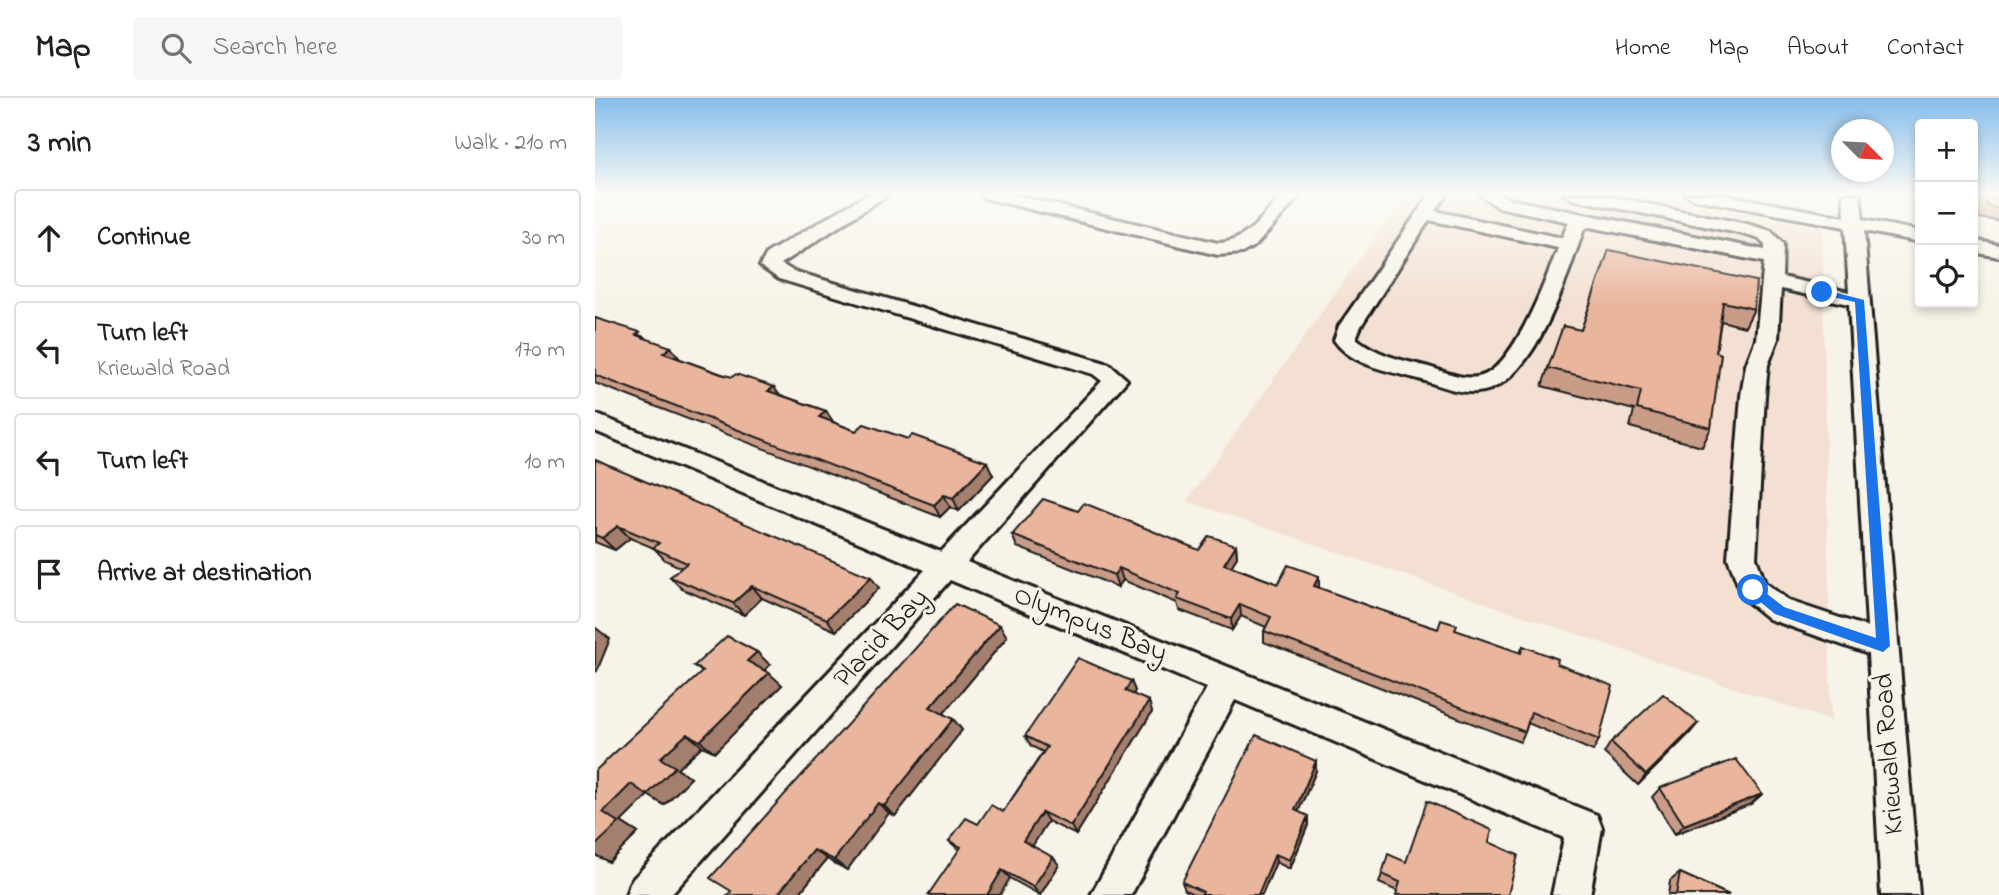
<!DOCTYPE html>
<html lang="en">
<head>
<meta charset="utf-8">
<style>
	body { margin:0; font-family:"Indie Flower",sans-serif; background:#f6f6f6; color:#202124 }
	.controls { position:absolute; right:21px; top:21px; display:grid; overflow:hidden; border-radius:7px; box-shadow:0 4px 10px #0003 }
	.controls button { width:63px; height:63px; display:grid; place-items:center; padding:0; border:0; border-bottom:2px solid #e0e0e0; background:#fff; color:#202124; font:35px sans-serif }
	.compass { position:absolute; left:1236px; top:21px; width:63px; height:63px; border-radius:50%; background:#fff; box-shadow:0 4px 10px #0003; rotate:114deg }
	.stop { position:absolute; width:21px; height:21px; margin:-16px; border:5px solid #1a73e8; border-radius:50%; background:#fff }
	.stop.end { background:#1a73e8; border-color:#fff; box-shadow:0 2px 7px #0008 }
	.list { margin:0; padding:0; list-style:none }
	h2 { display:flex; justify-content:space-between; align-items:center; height:91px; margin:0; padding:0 28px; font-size:30px }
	h2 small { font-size:23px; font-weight:400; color:#757577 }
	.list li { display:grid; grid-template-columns:46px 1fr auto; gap:21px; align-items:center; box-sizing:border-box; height:98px; margin:0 14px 14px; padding:0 14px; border:2px solid #e0e0e0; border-radius:7px }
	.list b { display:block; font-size:26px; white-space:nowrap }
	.list p { margin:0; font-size:23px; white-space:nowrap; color:#757577 }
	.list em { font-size:23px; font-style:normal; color:#757577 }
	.icon { flex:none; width:38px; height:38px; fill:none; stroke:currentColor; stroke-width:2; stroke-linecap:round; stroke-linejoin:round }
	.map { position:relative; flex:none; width:1404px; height:797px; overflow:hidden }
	header { display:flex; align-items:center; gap:42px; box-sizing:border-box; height:98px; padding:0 35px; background:#fff; border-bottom:2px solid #e0e0e0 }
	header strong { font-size:33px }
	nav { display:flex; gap:38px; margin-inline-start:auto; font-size:24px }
	.search { width:490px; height:63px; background:#f6f6f6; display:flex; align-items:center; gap:18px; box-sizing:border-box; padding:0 24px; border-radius:7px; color:#757577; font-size:26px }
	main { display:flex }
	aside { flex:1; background:#fff }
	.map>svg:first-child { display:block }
</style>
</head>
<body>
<header>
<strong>Map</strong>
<div class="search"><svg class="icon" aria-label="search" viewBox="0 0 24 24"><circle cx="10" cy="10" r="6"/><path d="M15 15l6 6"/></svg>Search here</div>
<nav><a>Home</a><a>Map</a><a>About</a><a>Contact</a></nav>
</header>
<main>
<aside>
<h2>3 min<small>Walk · 210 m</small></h2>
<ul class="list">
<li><svg class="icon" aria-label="ahead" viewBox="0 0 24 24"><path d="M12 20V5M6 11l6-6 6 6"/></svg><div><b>Continue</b></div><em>30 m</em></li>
<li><svg class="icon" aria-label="left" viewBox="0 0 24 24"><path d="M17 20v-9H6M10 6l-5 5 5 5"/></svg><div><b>Turn left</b><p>Kriewald Road</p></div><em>170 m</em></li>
<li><svg class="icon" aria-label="left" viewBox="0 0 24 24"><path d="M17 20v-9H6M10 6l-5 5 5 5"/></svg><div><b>Turn left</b></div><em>10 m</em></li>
<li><svg class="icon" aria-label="arrive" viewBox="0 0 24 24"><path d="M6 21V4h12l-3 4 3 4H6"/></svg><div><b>Arrive at destination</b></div></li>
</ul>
</aside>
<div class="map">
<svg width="1404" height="797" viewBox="0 0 1404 797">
	<rect width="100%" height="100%" fill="#f7f3e8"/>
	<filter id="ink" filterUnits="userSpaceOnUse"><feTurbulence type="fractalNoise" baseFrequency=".0143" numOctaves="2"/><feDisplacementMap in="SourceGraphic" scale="14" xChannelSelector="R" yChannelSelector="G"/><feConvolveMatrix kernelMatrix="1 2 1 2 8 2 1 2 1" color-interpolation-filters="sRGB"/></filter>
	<g filter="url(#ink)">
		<polygon fill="#f3e0d2" points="811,96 1044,96 1227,130 1236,623 592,403"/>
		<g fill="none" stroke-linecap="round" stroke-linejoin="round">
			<g stroke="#1c1c1c" stroke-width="6">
				<g id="minor">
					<polygon points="273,96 294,96 186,166 198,173 514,266 532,282 372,464 1002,717 1007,730 995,797 957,797 969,740 640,602 536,797 496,797 612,590 355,482 76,797 31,797 36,783 330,472 0,333 0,316 346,454 507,283 498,276 184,181 165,168 172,155"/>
					<path d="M386,96H415L623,145C652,145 670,115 688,96H706L661,147L647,155L623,157L389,100Z"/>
					<path d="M835,96H852L840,113L967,140L974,124L903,109L884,96H905L914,101L1170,152V147L1164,141L1148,136L978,101L969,96H1002L1152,126L1176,133L1188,146L1187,179L1254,194L1250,129L1099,101L1090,96H1125L1250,119L1248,96H1265L1268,122L1325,133V144L1269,133L1324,797H1286L1273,556L1174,521L1148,500L1133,460L1146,298L1151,267L1161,241L1169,164L995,129L989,131C972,177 940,290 882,294C861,296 840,285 820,280C793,273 756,267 739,242L744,228ZM834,122L963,150C951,181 918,273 883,279C866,282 846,272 830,268C806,262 782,257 761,240L766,228ZM1186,191L1254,206L1272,529L1194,503L1170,485L1161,460L1170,298L1173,267L1183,241Z"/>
					<polygon points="1378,142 1404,147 1404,159 1378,154"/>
				</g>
			</g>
			<use href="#minor" fill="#f7f3e8" fill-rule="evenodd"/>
		</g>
		<g fill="#c99c87" stroke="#1c1c1c" stroke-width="2">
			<polygon points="1378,96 1404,96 1404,123 1384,120"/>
			<polygon points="1014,152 1159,211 1150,229 1126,223 1121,254 1116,330 1107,349 1035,329 1039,312 947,288 953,270 986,232"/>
			<polygon points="0,220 49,239 85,261 231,313 238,324 261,333 398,377 364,413 355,409 345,419 0,285"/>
			<polygon points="0,362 284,490 241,533 167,500 149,517 87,491 75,479 87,470 70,462 59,450 35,440 20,452 0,444"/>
			<polygon points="417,437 604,452 641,447 642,459 636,468 683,486 724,490 776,509 843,531 860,532 925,555 928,548 962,566 1004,642 998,653 933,625 930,634 925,644 669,544 669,533 671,529 646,518 637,532 584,512 582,505 528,482 523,489 422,449"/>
			<polygon points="412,539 348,616 358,621 367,632 300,718 294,715 252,772 232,761 203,797 133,797"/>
			<polygon points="175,567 169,572 187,587 120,654 107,648 82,671 96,680 69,707 53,697 26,724 43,735 14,764 0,757 107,574 99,568"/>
			<polygon points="536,583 540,593 538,596 557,614 481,737 453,723 437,748 464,767 445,797 364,752 354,743 383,726 408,714 448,654 436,648 430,638"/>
			<polygon points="1103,625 1094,636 1043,687 1009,655 1016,644"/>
			<polygon points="721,663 721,673 703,714 713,727 695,771 681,764 667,797 600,797 590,792 587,784"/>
			<polygon points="1065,690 1167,696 1156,706 1080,736 1057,699"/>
			<polygon points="894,744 802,793 784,785 787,776 811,764"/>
			<polygon points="1085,775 1134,797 1073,797 1075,783"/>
		</g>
		<g fill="#a47f6e" stroke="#1c1c1c" stroke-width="2">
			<polygon points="76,249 85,261 68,255"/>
			<polygon points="179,289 187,301 173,293"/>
			<polygon points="231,313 239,325 224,319"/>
			<polygon points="392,364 398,377 364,413 358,400"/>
			<polygon points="349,397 355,409 345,419 339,407"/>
			<polygon points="23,428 35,440 20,452 7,440"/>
			<polygon points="641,447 642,459 631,477 629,466"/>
			<polygon points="524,470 528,482 523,489 519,477"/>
			<polygon points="724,478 724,490 719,488"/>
			<polygon points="276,479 284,490 241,533 232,521"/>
			<polygon points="157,488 167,500 149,517 138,505"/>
			<polygon points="645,506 646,518 637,532 636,521"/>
			<polygon points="405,527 412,539 344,621 335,609"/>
			<polygon points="1,530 15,541 2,573 0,574 0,532"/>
			<polygon points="162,554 175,567 165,576 152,563"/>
			<polygon points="174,575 187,587 120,654 105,643"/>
			<polygon points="536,583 540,593 533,604 530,593"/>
			<polygon points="554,603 557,614 481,737 476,728"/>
			<polygon points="358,621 367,632 300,718 289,708"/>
			<polygon points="1103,625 1094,636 1043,687 1051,677"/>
			<polygon points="92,636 107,648 82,671 96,680 69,707 53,697 26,724 43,735 14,764 0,757 0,748 8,714 36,686"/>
			<polygon points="721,663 721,673 700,721 700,712"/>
			<polygon points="1167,696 1156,706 1080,736 1089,727"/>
			<polygon points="283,705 294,715 252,772 239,762"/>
			<polygon points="447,714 453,723 435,752 428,743"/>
			<polygon points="713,718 713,727 695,771 695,762"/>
			<polygon points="219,752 232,761 203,797 182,797"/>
			<polygon points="680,756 681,764 667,797 663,797"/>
			<polygon points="458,759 464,767 445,797 438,789"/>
			<polygon points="407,772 415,780 405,797 392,797"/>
		</g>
		<g fill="#eab59d" stroke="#1c1c1c" stroke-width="2">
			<polygon points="1389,96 1404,96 1404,111 1392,108"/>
			<polygon points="1014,152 1161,183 1159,211 1128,204 1121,254 1126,256 1116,330 1042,311 1046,293 953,270 968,228 986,232"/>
			<polygon points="0,220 45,234 41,237 76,249 68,255 126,276 137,279 141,276 179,289 173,293 231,313 224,319 261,333 269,326 313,341 317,337 392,364 358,400 349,397 339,407 0,277"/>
			<polygon points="0,362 276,479 232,521 157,488 138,505 75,479 92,465 58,450 64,445 23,428 7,440 0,437"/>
			<polygon points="448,401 483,413 489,405 604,452 614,438 641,447 629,466 683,486 693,467 724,478 719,488 776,509 843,531 846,522 862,527 860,532 926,555 928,548 963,561 962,566 1018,588 1004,642 936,614 930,634 669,533 676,519 645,506 636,521 582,501 585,496 524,470 519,477 417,437"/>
			<polygon points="360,506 405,527 335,609 358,621 289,708 283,705 239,762 219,752 182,797 133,797 136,793 115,780"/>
			<polygon points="132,538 162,554 152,563 174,575 105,643 92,636 65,660 80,669 52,697 36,686 8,714 24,725 0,748 0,673 108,573 99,568"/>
			<polygon points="483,560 536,583 530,593 554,603 476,728 447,714 428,743 458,759 438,789 407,772 392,797 333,797 366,749 354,743 371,720 383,726 396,707 408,714 452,649 430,638"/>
			<polygon points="1068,596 1103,625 1051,677 1016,644"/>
			<polygon points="661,637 721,663 700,712 713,718 695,762 680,756 663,797 606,797 608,794 587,784"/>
			<polygon points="1141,661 1167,696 1089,727 1065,690"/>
			<polygon points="832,703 897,732 894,744 923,757 913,797 801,797 805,784 787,776 793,756 811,764"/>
			<polygon points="1085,775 1134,797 1081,797"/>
		</g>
	</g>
	<linearGradient id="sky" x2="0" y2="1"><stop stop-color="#85bdeb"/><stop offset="0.46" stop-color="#fbfaf5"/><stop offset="1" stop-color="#fbfaf5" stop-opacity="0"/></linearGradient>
	<rect width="1404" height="207" fill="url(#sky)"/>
	<polygon fill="#1a73e8" points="1227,191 1269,202 1295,548 1288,554 1180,516 1151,492 1158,486 1162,488 1189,509 1281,540 1260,204 1224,196"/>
	<g text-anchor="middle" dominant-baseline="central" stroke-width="6" stroke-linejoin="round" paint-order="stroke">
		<g font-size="28" fill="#1c1c1c" stroke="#f7f3e8">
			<text transform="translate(495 527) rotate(22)">Olympus Bay</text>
			<text transform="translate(287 541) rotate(-47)">Placid Bay</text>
			<text transform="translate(1295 656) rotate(-94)">Kriewald Road</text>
		</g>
	</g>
</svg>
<div class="controls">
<button>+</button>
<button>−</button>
<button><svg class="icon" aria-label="locate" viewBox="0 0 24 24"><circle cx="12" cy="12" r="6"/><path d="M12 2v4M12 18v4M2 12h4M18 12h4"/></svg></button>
</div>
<svg class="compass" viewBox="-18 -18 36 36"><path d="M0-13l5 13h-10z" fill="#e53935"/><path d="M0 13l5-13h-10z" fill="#757577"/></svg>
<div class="stop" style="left:1158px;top:492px"></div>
<div class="stop end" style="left:1227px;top:194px"></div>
</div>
</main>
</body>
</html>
